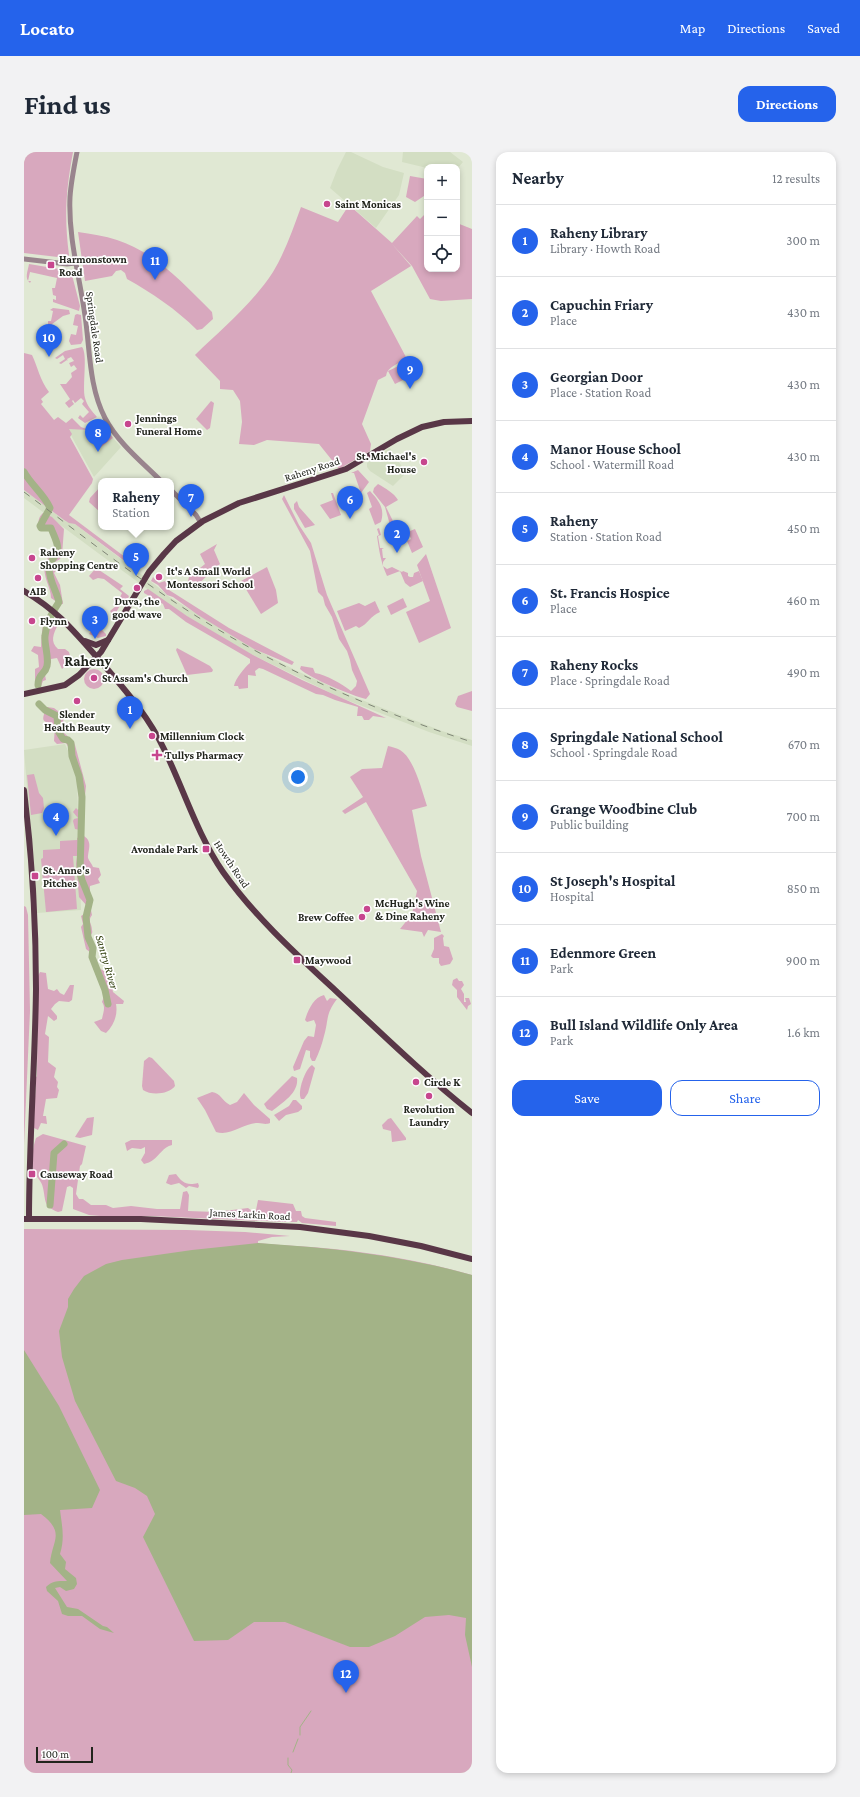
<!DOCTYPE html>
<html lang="en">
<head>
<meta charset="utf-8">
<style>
	body { margin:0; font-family:"Crimson Pro",serif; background:#f2f2f3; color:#1f2937 }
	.controls { position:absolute; right:12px; top:12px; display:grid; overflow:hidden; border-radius:8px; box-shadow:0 2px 6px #0003 }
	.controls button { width:36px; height:36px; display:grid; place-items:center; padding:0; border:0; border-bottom:1px solid #e0e1e3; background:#fff; color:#1f2937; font:20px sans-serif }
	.scale { position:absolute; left:12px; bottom:10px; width:57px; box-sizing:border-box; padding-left:4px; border:2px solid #21241c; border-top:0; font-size:11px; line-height:14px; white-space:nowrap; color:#21241c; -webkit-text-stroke:3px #fff; paint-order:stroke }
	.you { position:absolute; left:274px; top:625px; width:14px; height:14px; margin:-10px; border:3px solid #fff; border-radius:50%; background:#1a73e8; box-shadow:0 0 0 6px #1a73e833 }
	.badge { display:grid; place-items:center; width:26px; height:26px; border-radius:50%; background:#2563eb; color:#fff; font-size:13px; font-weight:700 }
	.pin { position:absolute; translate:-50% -33px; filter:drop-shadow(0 1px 2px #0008) }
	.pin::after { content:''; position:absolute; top:21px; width:14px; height:12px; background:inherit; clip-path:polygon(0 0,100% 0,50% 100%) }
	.popup { position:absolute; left:74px; top:326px; width:76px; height:52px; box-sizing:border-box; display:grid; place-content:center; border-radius:8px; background:#fff; filter:drop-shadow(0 1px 3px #0005); font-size:13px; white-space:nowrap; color:#747a83 }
	.popup b { font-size:15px; color:#1f2937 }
	.popup::after { content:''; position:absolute; left:50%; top:100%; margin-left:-8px; border:8px solid transparent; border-top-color:#fff }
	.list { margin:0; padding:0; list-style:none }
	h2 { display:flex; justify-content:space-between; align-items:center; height:52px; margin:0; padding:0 16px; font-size:17px }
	h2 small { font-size:13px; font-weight:400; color:#747a83 }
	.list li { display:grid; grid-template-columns:26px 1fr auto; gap:12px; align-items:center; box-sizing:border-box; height:72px; padding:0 16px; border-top:1px solid #e0e1e3 }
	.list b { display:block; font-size:15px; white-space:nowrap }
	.list p { margin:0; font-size:13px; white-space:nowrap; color:#747a83 }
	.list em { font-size:13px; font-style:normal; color:#747a83 }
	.actions { display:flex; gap:8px; padding:12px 16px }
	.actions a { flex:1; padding:9px 0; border:1px solid #2563eb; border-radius:12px; text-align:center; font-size:14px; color:#2563eb }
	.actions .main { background:#2563eb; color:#fff }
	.icon { flex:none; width:22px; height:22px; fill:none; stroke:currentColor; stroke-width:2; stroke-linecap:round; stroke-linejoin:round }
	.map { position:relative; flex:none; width:448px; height:1621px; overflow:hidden; border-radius:12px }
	header { display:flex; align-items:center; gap:24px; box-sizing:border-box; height:56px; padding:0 20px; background:#2563eb; color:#fff }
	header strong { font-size:19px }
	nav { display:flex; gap:22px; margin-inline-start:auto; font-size:14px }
	.intro { display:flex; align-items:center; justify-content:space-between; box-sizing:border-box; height:96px; padding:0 24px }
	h1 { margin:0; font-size:28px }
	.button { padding:10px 18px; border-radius:12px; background:#2563eb; color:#fff; font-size:14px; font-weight:700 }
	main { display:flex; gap:24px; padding:0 24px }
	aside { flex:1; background:#fff; border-radius:12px; box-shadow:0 2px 6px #0003 }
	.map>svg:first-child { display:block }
</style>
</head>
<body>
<header>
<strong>Locato</strong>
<nav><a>Map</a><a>Directions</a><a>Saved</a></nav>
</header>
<div class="intro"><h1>Find us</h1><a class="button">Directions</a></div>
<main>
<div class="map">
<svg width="448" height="1621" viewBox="0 0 448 1621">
	<rect width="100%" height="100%" fill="#e0e8d3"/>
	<g fill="#d3dec3">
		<polygon points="322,0 327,0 359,15 380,21 375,43 352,76 306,36 313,18"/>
		<polygon points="379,0 426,0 439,10 433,17 433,15 403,16 378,10"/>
		<polygon points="43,276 67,278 77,295 89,286 97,295 70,325"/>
		<polygon points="366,296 382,321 369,334 346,319 343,315 343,311"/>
		<polygon points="0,338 41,369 51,372 134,435 144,444 224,493 273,519 330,545 418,579 448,588 448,594 405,580 315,545 223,500 151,457 74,401 0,346"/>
		<polygon points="41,592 48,608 53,627 57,758 13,761 0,598"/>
	</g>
	<g fill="#d8a8be">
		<path d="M0,0H49C42,38 40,64 45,103L42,106L0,101Z"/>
		<polygon points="386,24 403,27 403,42 391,50 382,45"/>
		<path d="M325,53L368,91L393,64L396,67L403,60V117H433V71L448,77V147L417,149L406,147L388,114L368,92L387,114L347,139L383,207C375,211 363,215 362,224L354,228L338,272L347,292L346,299L315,317L295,292L243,288L230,293L215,292L218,270L216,249L209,238L196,237V229L171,203C198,177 229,151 249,120C261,100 269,77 277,55L314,70Z"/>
		<path d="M54,80C67,82 81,84 93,88C132,101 159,131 188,160L189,167L178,177L173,178C152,157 128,141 103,127L101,121L97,118L92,119L88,124L61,129Z"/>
		<path d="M5,112L47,119L56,154L55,159L29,150V147L32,148V144L29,143L28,136H31L33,126L6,120L4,129H7L6,131C0,126 4,119 5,112Z"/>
		<polygon points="29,156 45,158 46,162 39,164 24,175 24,169 27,169 29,159 26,158"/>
		<polygon points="53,162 57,163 59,188 57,192 47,193 45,189 47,182 52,183 54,174 49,173 51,163"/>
		<path d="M58,195C64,202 58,234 61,246C63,254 68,259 73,265L61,271L54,266L56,263L59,266L65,260L58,252L60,249L57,246L51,251L49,248L48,249L50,252L45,256L41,251L46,247L36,232H42L48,225L47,221L53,217L50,213L47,215L45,211L50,209L47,205L43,207L44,209L43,208L37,212L35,211L41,207L39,203L33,207L31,206L41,199Z"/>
		<path d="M0,201L8,203C14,216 16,228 25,240L17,247L19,250L17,252L30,268L34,265L42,271L48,266L57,275L65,278L45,277L48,282L46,285L69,327L68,331L45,363L105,408L102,410L51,372L45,371L40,368L0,338Z"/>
		<polygon points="383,210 389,223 371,232 364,219"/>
		<polygon points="187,249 190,251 186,276 183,278 172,267"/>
		<polygon points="78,274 82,276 89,286 77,295 70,282 74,280 78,287 82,285 79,279 78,279 77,276"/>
		<polygon points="334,318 345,330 337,341 330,321 327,321"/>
		<path d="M354,332C361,336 370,341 374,348L362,355L376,383L391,377L399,395L388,401L383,389L387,387L385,382L377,384H376L366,373L361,355L349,340L350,336Z"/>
		<polygon points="77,334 77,361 65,350 66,346"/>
		<path d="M346,339C355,349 361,356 357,370L351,373L345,357L348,355L343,341Z"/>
		<polygon points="307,341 309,341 317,363 306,367 296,353 309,348"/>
		<path d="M260,343L275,373L287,391L303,443L346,542L342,547C329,544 285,526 276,517L277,514L289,516L291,521C303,523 318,532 327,539L332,534L333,529L328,518L326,508L323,499L315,487L308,465L301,453L299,445L294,440L286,399L258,347Z"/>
		<polygon points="273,349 275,355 291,373 281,376 270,357 270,352"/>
		<path d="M19,361L28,365L40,377L38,403L36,407L31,410V413L34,416L30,421L36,433L39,452H36L27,446C27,435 18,424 21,412C23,404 31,400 33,391L29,379L26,376H17C13,372 14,365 19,361Z"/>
		<path d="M355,376L357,383L354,384L356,396H360L358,397L359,406H362L359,410V414L363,417L368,415L378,420L379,419L384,421V424L386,425H389L390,421L395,419L399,429L386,435L381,431L376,419L363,424C357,411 355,398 353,384L355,383L353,377Z"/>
		<polygon points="193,392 190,398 196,412 171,435 164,429 165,425 181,412 176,402"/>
		<polygon points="402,402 427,476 395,491 382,460 406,449 393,413"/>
		<polygon points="243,415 252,438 254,451 237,462 217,429"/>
		<polygon points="72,416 99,434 96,437 105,444 103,449 98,450 90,464 86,459 92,454 98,441 80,427 74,426 69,428 65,424"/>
		<polygon points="129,425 135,431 141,429 144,433 145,438 205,476 270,510 268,513 230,497 174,463 149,445 143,443 134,433 127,429"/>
		<path d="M124,437L163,464L229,503L278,528L362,566L349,564L345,568H340L338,564H333L334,555L311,548L299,543L292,542L239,517L235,516L231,519L232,524L224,523V536L215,537L214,534H210C211,527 221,515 226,511V507L162,470L145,457H141L139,452L120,441V439Z"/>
		<polygon points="379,446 383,455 367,463 363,454"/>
		<path d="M351,449L356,460C346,464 344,472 335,476L332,474L321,479L313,459L335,451L341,454Z"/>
		<path d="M25,462L31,467L34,473C29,482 26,490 34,497H41L45,500L47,508L38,517L33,506L27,507V511L25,512L24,518L21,523L22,528L19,529L17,534H11V517L15,515L14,503L7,499L10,494L17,495C18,483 17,470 25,462Z"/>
		<polygon points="63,470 76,476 82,482 82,484 74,486 65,482 67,479 62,472"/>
		<polygon points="153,496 186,514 189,518 188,520 163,523 152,498"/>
		<circle cx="70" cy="527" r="10"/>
		<polygon points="448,539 448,559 433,555 431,552 434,544"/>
		<path d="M23,555L30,556L39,563L40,581L49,589L51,593L62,634L59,662L60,675L56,678L51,677L49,669L50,667L54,666L49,660L52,656L54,658L56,655C53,634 54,610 42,591L33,592L30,589L31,573C17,569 17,569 23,555Z"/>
		<path d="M364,594C368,595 373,596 376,598C390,606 398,639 403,654L388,658L397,704L417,780L404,778L400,785L398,780L376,777L388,762L393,739L342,650L321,662L318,659L339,645L326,625L338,617L358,616Z"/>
		<polygon points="10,622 15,641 19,646 20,656 18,661 7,663 3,623"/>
		<path d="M60,684C69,690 64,698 64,706C65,709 68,712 69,715L75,716L77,723L74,727L76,731L66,734V752L63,754L55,745L52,712L53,704H49L53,757L22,760L17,707L19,706V698L36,697V689L53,688V686Z"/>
		<polygon points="0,754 2,755 4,763 6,859 0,993"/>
		<path d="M67,758L68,763C63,770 68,771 68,778C69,782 67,781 67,784C66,789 71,794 71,800L67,801L62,797L57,775L59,772L57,764Z"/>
		<polygon points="418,782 420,784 419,786 420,794 425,795 429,807 426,812 417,814 415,811 415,806 409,806 407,804 410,797 410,786"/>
		<path d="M75,816L85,822L89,840L100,849L99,852H92C94,863 90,873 82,881L77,879L70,870L78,867C79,861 82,855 78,850C84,837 72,829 71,818Z"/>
		<polygon points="16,820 22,821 24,837 30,839 33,837 36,841 40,843 46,833 50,833 48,848 45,850 35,849 31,852 27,857 33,864 33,867 30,869 24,864 21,882 25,885 24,910 32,916 30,925 34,930 33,935 35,938 33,946 22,947 19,964 22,964 23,972 17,971 14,978 8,975 12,935 11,927 13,924 14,824"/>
		<polygon points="433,826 435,829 438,829 440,833 437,837 440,842 440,850 442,850 441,846 445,846 447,852 444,854 443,858 433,845 433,838 428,833 429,828"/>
		<path d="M300,843L303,849L306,846L313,847C301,863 305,867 300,884C298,892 295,901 291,909H288L286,905V899L282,898L276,917L270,919L269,915L280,889L284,884L290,885L292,873L290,868L283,870L281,868C284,858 290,845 300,843Z"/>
		<path d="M125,905L128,906L150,929L151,934C145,942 128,944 119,938L118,934L120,909Z"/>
		<path d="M288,913L291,916L284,941L280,947H277C273,940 281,917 288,913Z"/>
		<path d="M268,924L273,926C275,941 258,951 248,959L243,957L240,952Z"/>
		<path d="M188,940C197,941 198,949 206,953L213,950L220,941L230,953L246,967V971C241,973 239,971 234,971C220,971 206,985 192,980L181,958L173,946Z"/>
		<polygon points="269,948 272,948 278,954 278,957 274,960 262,963 255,969 250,963 265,954"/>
		<polygon points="70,965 68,983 56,986 51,985 63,966"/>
		<polygon points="367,966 382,986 382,988 368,990 367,979 359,977 358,973 364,967"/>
		<path d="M19,982L62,994L58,1012L56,1014L52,1042L55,1047H59L67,1053H82L89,1056L107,1054L133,1057H156L159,1040L163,1039L165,1043L164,1059L192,1060L224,1056L228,1059L232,1058L234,1048L269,1052L272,1059H277L278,1064L281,1066L312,1070V1074L278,1071L274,1068L273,1070H262L127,1064H76L65,1063L49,1057V1036L46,1034L43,1035L38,1059L34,1060C19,1054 22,1049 19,1036C18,1029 12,1025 10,1020C6,1010 9,995 12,986Z"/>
		<path d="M107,988H148V993C139,995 136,1003 129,1008C127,1010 123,1011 120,1012L117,1008L121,1001V995L117,997L108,996L103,999L101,991Z"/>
		<path d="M152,1022C158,1030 162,1034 174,1031L175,1034L174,1036L165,1034L162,1036L155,1031L147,1033L142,1031L145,1023Z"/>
		<path d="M0,1077L163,1078L221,1080L266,1084L248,1085L234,1089V1091C259,1094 285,1094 310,1097C357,1102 403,1110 448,1123V1621H0Z"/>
	</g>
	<g fill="#a3b387">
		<path d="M234,1091C309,1096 376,1103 448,1123V1515L441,1483L442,1466L425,1463L401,1465L371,1484L345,1495H326L261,1470H230L204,1488L170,1489L119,1385L131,1362L123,1344L111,1336L92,1329L51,1249L38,1205L35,1179L44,1155V1147L50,1137L60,1124L82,1112L98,1108L168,1098Z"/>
		<path d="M0,1198L35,1254L76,1338L68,1356L36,1358C38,1374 41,1386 36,1402L42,1410L41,1417L52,1426L53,1432L50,1437L42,1439L36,1435L31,1436L43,1455L54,1457L79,1474L83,1475L90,1481L76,1477L58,1464H44L38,1462L34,1449L23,1439L22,1435C29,1428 35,1429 43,1429L26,1411C28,1388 42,1381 17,1362L0,1363Z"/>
	</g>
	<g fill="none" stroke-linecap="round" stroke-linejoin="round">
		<g stroke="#a3b387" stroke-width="1">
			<polyline points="276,1583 276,1575 287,1559"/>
			<polyline points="269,1600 274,1587"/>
			<polyline points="264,1606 264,1613 268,1618 267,1621"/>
		</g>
		<g stroke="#a3b387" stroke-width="7">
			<path d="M0,320C7,333 20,342 26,356L16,374L17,376H27C29,382 36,394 33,400C31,407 25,408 25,416C25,428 32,438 35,450C28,461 22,471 21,484C20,492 25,504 23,514C21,523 14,521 14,533"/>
			<polyline points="15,552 21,558 33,564 34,579 39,587 44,588 47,591 48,604 55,624 58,645 56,721 58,728 66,748 62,765 64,785 69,796 68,805 81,838 84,852"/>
			<polyline points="26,1053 30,1001 40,992"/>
		</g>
		<g stroke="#99848d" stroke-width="5">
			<path d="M53,0C50,15 47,30 46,45C44,88 57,129 62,171C66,203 66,237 81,266C94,291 118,310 137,329"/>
			<polyline points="0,107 43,112 51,111"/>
			<polyline points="147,338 172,363 177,371"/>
		</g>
		<g stroke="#593747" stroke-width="6">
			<path d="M0,439C36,460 52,482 79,512C102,539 125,565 140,597C160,638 173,682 199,720C231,765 272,802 312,839C357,881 400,923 448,961"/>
			<polyline points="61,489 72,493 84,488"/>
			<polyline points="0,542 41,533 55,523 77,500 125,420 140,402 152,389 179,369 215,351 322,317 373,287 398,275 420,270 448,269"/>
			<path d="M0,638C8,704 12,771 12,837C11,914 5,990 5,1067"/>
			<polyline points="0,1067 117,1067 276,1075 345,1084 397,1094 448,1107"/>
		</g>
		<path stroke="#7f8576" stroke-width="1" stroke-dasharray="7 7" stroke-linecap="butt" d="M0,340C62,386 123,435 190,475C271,524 358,561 448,590"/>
	</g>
	<g fill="#c7468e" stroke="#fff" stroke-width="1.5">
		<circle cx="303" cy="52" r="4"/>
		<rect x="23" y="109" width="8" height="8" rx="2"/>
		<circle cx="104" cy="272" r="4"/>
		<circle cx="400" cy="310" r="4"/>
		<circle cx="8" cy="406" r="4"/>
		<circle cx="135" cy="425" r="4"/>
		<circle cx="14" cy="426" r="4"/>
		<circle cx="113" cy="436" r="4"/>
		<circle cx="8" cy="469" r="4"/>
		<circle cx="70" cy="526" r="4"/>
		<circle cx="53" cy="549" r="4"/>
		<circle cx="128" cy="584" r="4"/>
		<path d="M131 597h4v4h4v4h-4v4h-4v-4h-4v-4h4z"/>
		<rect x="178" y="693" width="8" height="8" rx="2"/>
		<rect x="7" y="720" width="8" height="8" rx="2"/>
		<circle cx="343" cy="757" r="4"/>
		<circle cx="338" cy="765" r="4"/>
		<rect x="269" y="804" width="8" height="8" rx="2"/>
		<circle cx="392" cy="930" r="4"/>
		<circle cx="405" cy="944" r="4"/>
		<rect x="4" y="1018" width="8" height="8" rx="2"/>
	</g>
	<g text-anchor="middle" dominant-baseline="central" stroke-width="3.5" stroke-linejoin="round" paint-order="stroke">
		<g font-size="11" font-weight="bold" fill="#21241c" stroke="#fff" text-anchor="start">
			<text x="311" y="52">Saint Monicas</text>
			<text x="35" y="107">Harmonstown<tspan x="35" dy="13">Road</tspan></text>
			<text x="112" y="266">Jennings<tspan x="112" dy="13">Funeral Home</tspan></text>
			<text x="392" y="304" text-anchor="end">St. Michael's<tspan x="392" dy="13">House</tspan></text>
			<text x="16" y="400">Raheny<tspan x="16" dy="13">Shopping Centre</tspan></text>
			<text x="143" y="419">It's A Small World<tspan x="143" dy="13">Montessori School</tspan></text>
			<text x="14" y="439" text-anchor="middle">AIB</text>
			<text x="113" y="449" text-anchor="middle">Duva, the<tspan x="113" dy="13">good wave</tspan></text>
			<text x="16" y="469">Flynn</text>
			<text x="78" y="526">St Assam's Church</text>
			<text x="53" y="562" text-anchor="middle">Slender<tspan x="53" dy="13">Health Beauty</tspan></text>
			<text x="136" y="584">Millennium Clock</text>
			<text x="141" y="603">Tullys Pharmacy</text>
			<text x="174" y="697" text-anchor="end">Avondale Park</text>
			<text x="19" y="718">St. Anne's<tspan x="19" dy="13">Pitches</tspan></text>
			<text x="351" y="751">McHugh's Wine<tspan x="351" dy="13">&amp; Dine Raheny</tspan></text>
			<text x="330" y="765" text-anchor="end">Brew Coffee</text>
			<text x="281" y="808">Maywood</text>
			<text x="400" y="930">Circle K</text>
			<text x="405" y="957" text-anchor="middle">Revolution<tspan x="405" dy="13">Laundry</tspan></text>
			<text x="16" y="1022">Causeway Road</text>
		</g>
		<g font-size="11" fill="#21241c" stroke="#fff">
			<text transform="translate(71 175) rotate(82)">Springdale Road</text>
			<text transform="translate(288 317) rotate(-18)">Raheny Road</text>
			<text transform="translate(208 712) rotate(56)">Howth Road</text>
			<text transform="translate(226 1062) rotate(3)">James Larkin Road</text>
		</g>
		<g font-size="12" font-style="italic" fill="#354312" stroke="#fff">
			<text transform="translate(83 810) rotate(74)">Santry River</text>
		</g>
		<g font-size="15" font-weight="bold" fill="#21241c" stroke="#fff">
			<text x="64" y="509">Raheny</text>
		</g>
	</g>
</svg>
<div class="controls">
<button>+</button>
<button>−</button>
<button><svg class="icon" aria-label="locate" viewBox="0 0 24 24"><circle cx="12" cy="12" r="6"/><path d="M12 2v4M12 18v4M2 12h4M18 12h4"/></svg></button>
</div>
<div class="scale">100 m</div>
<div class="you"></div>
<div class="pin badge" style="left:106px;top:577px">1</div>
<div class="pin badge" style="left:373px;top:401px">2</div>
<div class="pin badge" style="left:71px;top:487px">3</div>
<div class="pin badge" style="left:32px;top:684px">4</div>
<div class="pin badge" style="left:112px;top:424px">5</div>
<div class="popup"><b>Raheny</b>Station</div>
<div class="pin badge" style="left:326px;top:367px">6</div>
<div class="pin badge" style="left:167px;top:365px">7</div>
<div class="pin badge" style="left:74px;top:300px">8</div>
<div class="pin badge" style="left:386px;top:237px">9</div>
<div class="pin badge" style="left:25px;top:205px">10</div>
<div class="pin badge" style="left:131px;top:128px">11</div>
<div class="pin badge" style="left:322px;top:1541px">12</div>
</div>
<aside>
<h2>Nearby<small>12 results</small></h2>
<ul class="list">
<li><span class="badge">1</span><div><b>Raheny Library</b><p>Library · Howth Road</p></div><em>300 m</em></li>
<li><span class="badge">2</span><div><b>Capuchin Friary</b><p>Place</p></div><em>430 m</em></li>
<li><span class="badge">3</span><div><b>Georgian Door</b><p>Place · Station Road</p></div><em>430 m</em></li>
<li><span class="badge">4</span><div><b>Manor House School</b><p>School · Watermill Road</p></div><em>430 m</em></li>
<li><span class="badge">5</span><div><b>Raheny</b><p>Station · Station Road</p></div><em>450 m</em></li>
<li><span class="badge">6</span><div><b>St. Francis Hospice</b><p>Place</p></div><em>460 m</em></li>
<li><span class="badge">7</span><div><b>Raheny Rocks</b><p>Place · Springdale Road</p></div><em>490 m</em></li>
<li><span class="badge">8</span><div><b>Springdale National School</b><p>School · Springdale Road</p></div><em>670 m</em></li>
<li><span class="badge">9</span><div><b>Grange Woodbine Club</b><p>Public building</p></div><em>700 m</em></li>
<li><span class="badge">10</span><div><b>St Joseph's Hospital</b><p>Hospital</p></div><em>850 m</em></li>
<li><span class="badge">11</span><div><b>Edenmore Green</b><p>Park</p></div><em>900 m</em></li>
<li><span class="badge">12</span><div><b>Bull Island Wildlife Only Area</b><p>Park</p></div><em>1.6 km</em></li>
</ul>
<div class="actions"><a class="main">Save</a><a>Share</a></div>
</aside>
</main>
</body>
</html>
